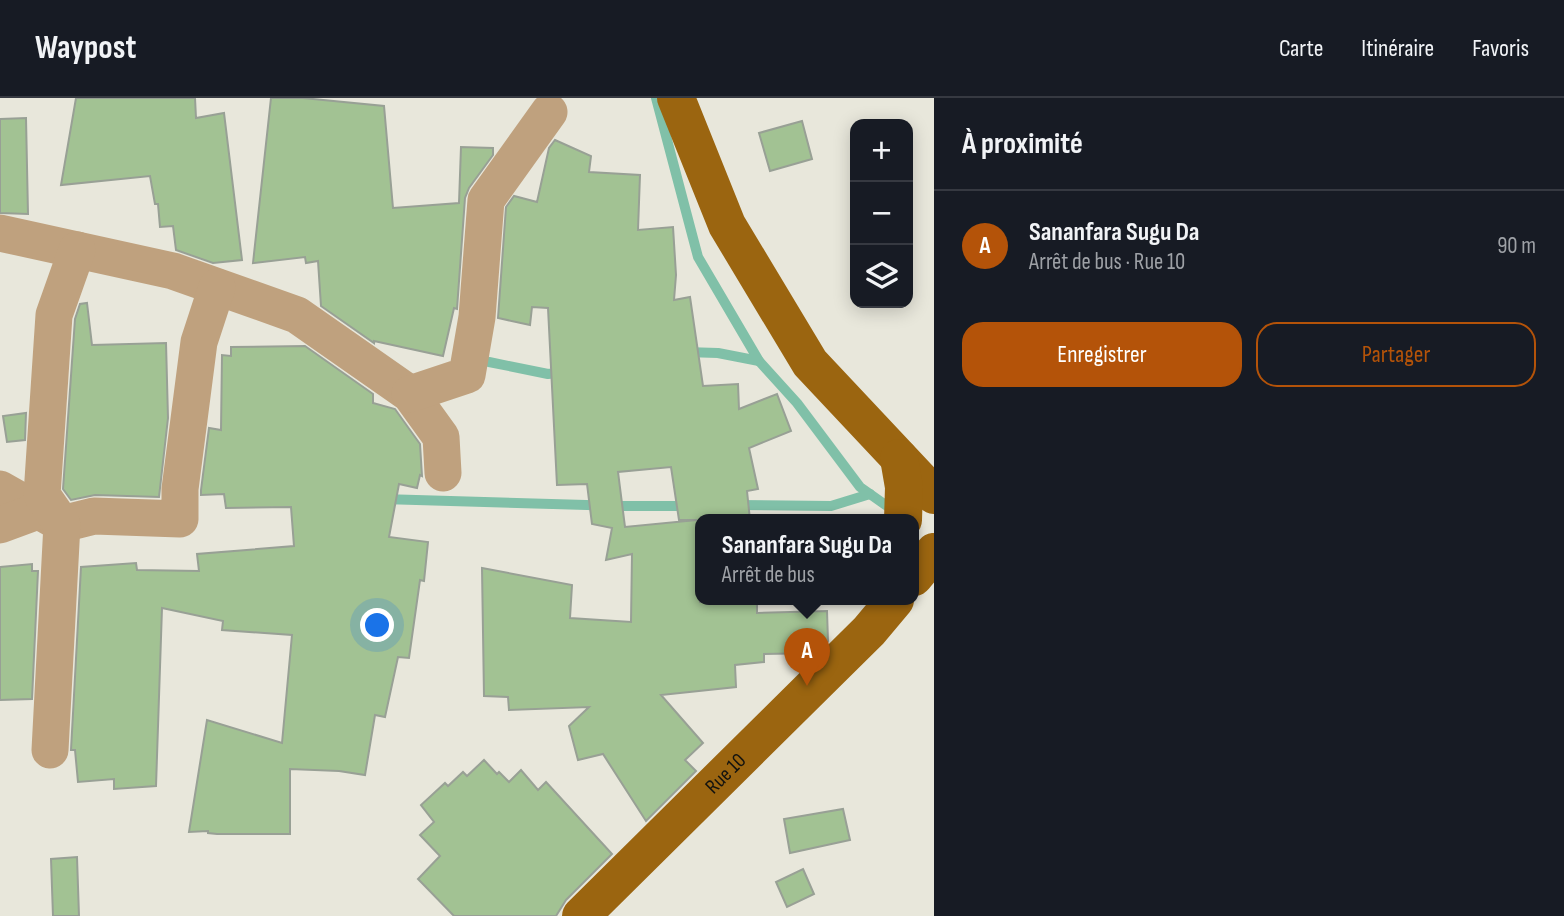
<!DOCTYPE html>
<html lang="fr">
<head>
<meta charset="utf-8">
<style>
	body { margin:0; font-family:"Sofia Sans Condensed",sans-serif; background:#20242c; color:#f1f3f6 }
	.controls { position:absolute; right:21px; top:21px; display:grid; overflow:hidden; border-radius:14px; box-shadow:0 4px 18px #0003 }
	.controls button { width:63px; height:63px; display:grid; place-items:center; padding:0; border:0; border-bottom:2px solid #363941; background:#171b24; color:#f1f3f6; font:35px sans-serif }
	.you { position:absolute; left:378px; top:528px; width:24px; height:24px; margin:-18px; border:5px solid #fff; border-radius:50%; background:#1a73e8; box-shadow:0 0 0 10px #1a73e833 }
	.badge { display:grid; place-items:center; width:46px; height:46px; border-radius:50%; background:#b45309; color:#fff; font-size:23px; font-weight:700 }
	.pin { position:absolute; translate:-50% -58px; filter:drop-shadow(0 2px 4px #0008) }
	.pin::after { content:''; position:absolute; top:37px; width:24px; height:21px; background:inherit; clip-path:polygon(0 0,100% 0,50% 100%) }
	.popup { position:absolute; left:695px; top:416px; width:224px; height:91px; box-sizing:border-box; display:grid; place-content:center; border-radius:14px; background:#171b24; filter:drop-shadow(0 2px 5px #0005); font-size:23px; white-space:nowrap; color:#9ea1a6 }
	.popup b { font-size:26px; color:#f1f3f6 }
	.popup::after { content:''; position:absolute; left:50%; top:100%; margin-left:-14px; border:14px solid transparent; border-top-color:#171b24 }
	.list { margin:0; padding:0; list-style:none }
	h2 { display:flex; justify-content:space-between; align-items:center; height:91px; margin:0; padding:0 28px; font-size:30px }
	h2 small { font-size:23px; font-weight:400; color:#9ea1a6 }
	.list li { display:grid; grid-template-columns:46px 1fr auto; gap:21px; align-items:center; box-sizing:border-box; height:112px; padding:0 28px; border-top:2px solid #363941 }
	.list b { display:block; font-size:26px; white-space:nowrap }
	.list p { margin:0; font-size:23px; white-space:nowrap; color:#9ea1a6 }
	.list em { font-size:23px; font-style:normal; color:#9ea1a6 }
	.actions { display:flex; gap:14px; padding:21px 28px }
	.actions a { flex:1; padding:16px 0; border:2px solid #b45309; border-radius:21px; text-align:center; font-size:24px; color:#b45309 }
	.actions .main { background:#b45309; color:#fff }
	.icon { flex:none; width:38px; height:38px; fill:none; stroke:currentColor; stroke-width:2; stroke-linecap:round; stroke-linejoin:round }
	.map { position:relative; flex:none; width:934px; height:818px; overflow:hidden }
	header { display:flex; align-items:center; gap:42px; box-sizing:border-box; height:98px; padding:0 35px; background:#171b24; border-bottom:2px solid #363941 }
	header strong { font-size:33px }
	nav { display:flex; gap:38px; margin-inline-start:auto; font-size:24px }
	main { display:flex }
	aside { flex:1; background:#171b24 }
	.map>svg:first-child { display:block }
</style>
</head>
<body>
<header>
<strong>Waypost</strong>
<nav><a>Carte</a><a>Itinéraire</a><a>Favoris</a></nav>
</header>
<main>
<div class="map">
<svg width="934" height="818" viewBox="0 0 934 818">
	<rect width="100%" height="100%" fill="#e8e7db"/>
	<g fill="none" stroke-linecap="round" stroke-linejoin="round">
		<g stroke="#80c0a8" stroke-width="10">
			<polyline points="656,0 698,159 759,263 797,305 860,389 887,408"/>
			<polyline points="685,254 718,255 759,263"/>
			<polyline points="489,264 548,276 565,274"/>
			<polyline points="382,401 621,408 688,408"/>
			<polyline points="736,407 831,408 870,396"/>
		</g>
	</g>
	<g fill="#a2c293" stroke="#98a095" stroke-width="2" fill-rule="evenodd">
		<polygon points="76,0 195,0 196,20 224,15 242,162 213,165 176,152 173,128 160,129 158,106 155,106 150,78 61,87"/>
		<polygon points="271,0 303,0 384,8 393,110 459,105 461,49 493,50 493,57 469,90 465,100 457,211 454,210 443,258 374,243 374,245 321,208 318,163 306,165 305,159 253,165"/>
		<polygon points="26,20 28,116 0,115 0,21"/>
		<polygon points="802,23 812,61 770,73 759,35"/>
		<path d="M555,42L591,58L589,74L640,77L638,132L673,129L676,177L674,202L690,199L703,288L738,286L739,311L777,296L791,333L749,350L758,391L747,393L750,422H700V504L757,502V515L827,513L828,543L816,555L764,556V564L735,567L736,589L661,597L703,645L685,662L696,673L646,723L603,656L578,662L569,628L589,609L509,612L508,599L484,598L482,470L572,487L570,520L631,524L632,456L606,462L612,430L592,426L587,386L557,387L548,210L532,209L530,227L498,220L506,109L514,98L537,104L549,50ZM671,369L679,422H697L625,429L618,374Z"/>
		<polygon points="87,205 92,247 166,245 168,320 159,399 95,397 71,402 63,391 75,221 80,206"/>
		<polygon points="305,248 373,296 373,305 395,311 420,346 422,378 420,377 417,390 399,386 389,439 428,444 424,483 420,482 409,560 398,559 385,619 375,617 365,677 339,673 290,671 290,736 217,736 208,735 208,733 189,734 207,622 282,645 292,537 222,532 223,523 162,510 156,688 114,691 114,681 78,684 75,652 71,652 81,469 136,465 137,472 199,473 197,456 294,448 291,409 226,410 224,396 201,397 201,392 209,330 221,332 222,257 231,258 231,249"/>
		<polygon points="26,315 25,342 7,344 3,318"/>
		<polygon points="32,466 32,473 38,473 32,601 0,602 0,469"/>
		<polygon points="484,662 497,676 499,674 509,684 521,672 538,692 546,684 612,756 566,802 556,818 454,818 418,781 440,758 420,737 434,724 421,707 445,685 448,688 463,674 467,678"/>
		<polygon points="843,711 850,742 790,755 784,721"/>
		<polygon points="77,759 79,818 53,818 51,761"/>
		<polygon points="803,771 814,796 787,809 776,784"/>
	</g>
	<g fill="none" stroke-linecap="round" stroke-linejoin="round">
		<g stroke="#bfa17e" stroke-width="37">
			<polyline points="0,135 173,173 297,217 410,296 441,339 443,375"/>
			<polyline points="410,296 467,277 477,219 486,102 549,14"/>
			<polyline points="0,391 62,426 94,418 180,421 180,391 199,244 217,189"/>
			<polyline points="0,427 38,413"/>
			<polyline points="50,652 62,426 42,397 54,217 77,152"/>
		</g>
		<g stroke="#9b6510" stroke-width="38">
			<polyline points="676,0 727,127 810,265 934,397"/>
			<polyline points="899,360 904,389 903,422"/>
			<polyline points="914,479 934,454"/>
			<path id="s1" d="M581,818L869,533L895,502"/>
		</g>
	</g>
	<g text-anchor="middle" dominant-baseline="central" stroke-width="6" stroke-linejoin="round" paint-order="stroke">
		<g font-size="21" fill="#13130f" stroke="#f5f4e8">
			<text stroke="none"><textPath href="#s1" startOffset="203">Rue 10</textPath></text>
		</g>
	</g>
</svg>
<div class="controls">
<button>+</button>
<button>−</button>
<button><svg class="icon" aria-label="layers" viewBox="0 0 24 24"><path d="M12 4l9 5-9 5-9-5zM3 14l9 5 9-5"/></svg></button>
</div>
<div class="you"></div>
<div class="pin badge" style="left:807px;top:588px">A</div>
<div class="popup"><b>Sananfara Sugu Da</b>Arrêt de bus</div>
</div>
<aside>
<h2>À proximité<small></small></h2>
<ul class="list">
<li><span class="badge">A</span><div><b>Sananfara Sugu Da</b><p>Arrêt de bus · Rue 10</p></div><em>90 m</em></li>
</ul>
<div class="actions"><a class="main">Enregistrer</a><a>Partager</a></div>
</aside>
</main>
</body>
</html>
